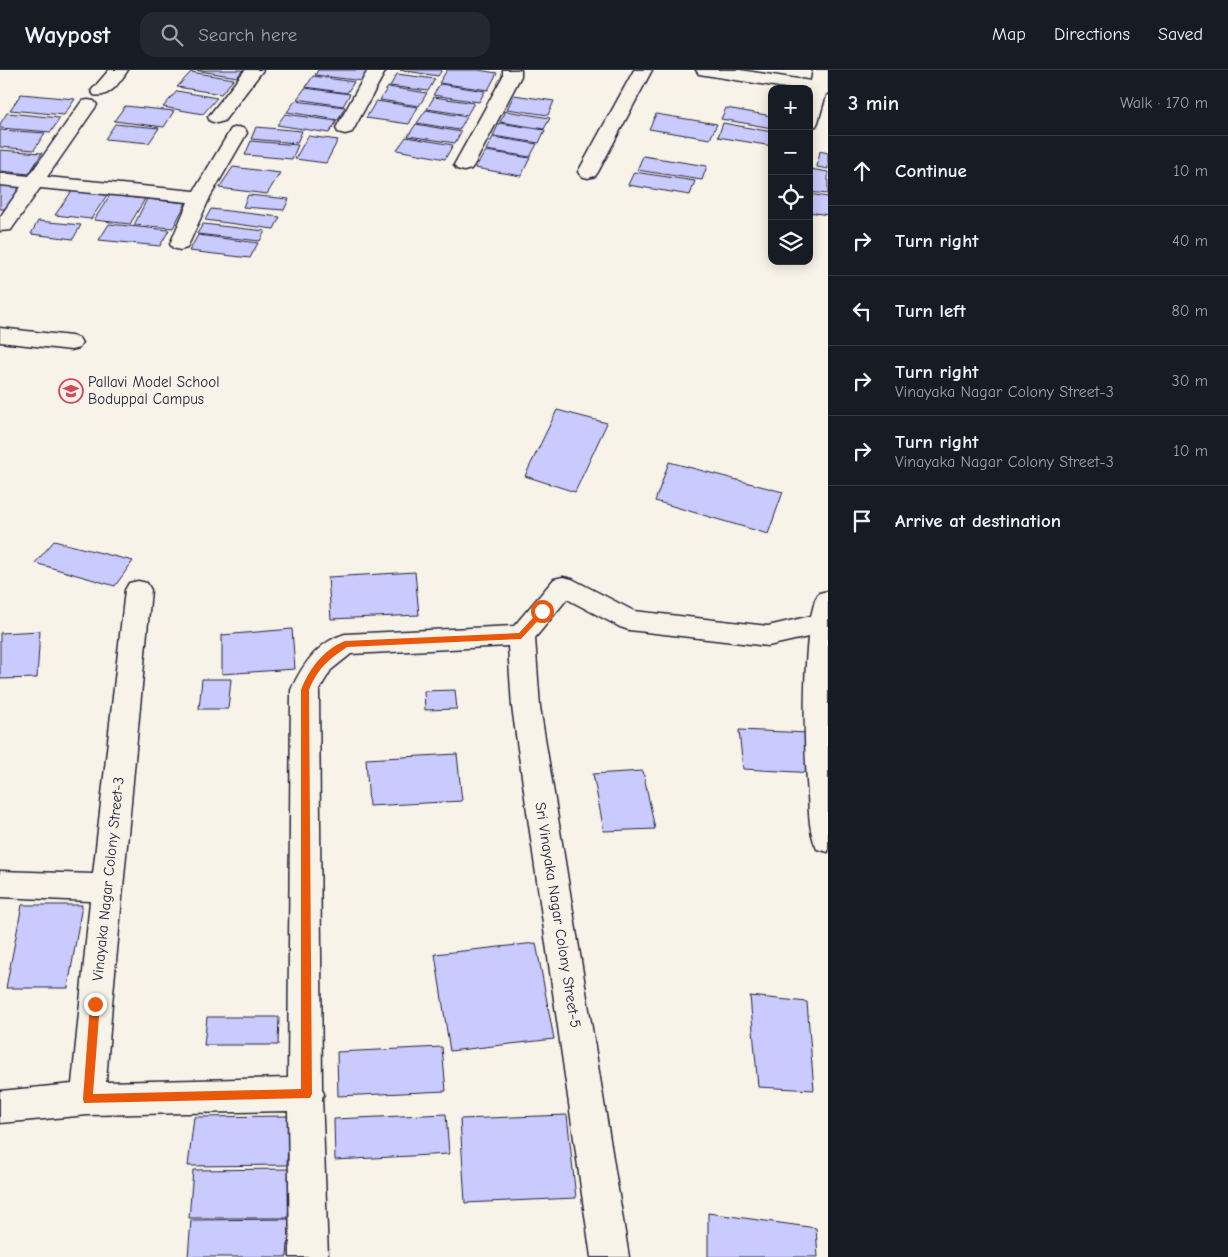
<!DOCTYPE html>
<html lang="en">
<head>
<meta charset="utf-8">
<style>
	body { margin:0; font-family:"Comic Neue",sans-serif; background:#242831; color:#f1f3f6 }
	.controls { position:absolute; right:15px; top:15px; display:grid; overflow:hidden; border-radius:10px; box-shadow:0 2px 12px #0003 }
	.controls button { width:45px; height:45px; display:grid; place-items:center; padding:0; border:0; border-bottom:1px solid #363941; background:#171b24; color:#f1f3f6; font:25px sans-serif }
	.stop { position:absolute; width:15px; height:15px; margin:-11px; border:4px solid #ea580c; border-radius:50%; background:#fff }
	.stop.end { background:#ea580c; border-color:#fff; box-shadow:0 1px 5px #0008 }
	.list { margin:0; padding:0; list-style:none }
	h2 { display:flex; justify-content:space-between; align-items:center; height:65px; margin:0; padding:0 20px; font-size:21px }
	h2 small { font-size:16px; font-weight:400; color:#9ea1a6 }
	.list li { display:grid; grid-template-columns:32px 1fr auto; gap:15px; align-items:center; box-sizing:border-box; height:70px; padding:0 20px; border-top:1px solid #363941 }
	.list b { display:block; font-size:19px; white-space:nowrap }
	.list p { margin:0; font-size:16px; white-space:nowrap; color:#9ea1a6 }
	.list em { font-size:16px; font-style:normal; color:#9ea1a6 }
	.icon { flex:none; width:28px; height:28px; fill:none; stroke:currentColor; stroke-width:2; stroke-linecap:round; stroke-linejoin:round }
	.map { position:relative; flex:none; width:828px; height:1187px; overflow:hidden }
	header { display:flex; align-items:center; gap:30px; box-sizing:border-box; height:70px; padding:0 25px; background:#171b24; border-bottom:1px solid #363941 }
	header strong { font-size:24px }
	nav { display:flex; gap:28px; margin-inline-start:auto; font-size:18px }
	.search { width:350px; height:45px; background:#242831; display:flex; align-items:center; gap:12px; box-sizing:border-box; padding:0 18px; border-radius:15px; color:#9ea1a6; font-size:19px }
	main { display:flex }
	aside { flex:1; background:#171b24 }
	.map>svg:first-child { display:block }
</style>
</head>
<body>
<header>
<strong>Waypost</strong>
<div class="search"><svg class="icon" aria-label="search" viewBox="0 0 24 24"><circle cx="10" cy="10" r="6"/><path d="M15 15l6 6"/></svg>Search here</div>
<nav><a>Map</a><a>Directions</a><a>Saved</a></nav>
</header>
<main>
<div class="map">
<svg width="828" height="1187" viewBox="0 0 828 1187">
	<rect width="100%" height="100%" fill="#f7f3e8"/>
	<filter id="ink" filterUnits="userSpaceOnUse"><feTurbulence type="fractalNoise" baseFrequency=".02" numOctaves="2"/><feDisplacementMap in="SourceGraphic" scale="10" xChannelSelector="R" yChannelSelector="G"/><feConvolveMatrix kernelMatrix="1 2 1 2 8 2 1 2 1" color-interpolation-filters="sRGB"/></filter>
	<g filter="url(#ink)">
		<g fill="#c9cafd" stroke="#22223b">
			<polygon points="194,0 243,0 237,7"/>
			<polygon points="318,0 369,0 362,11 315,5"/>
			<polygon points="400,0 442,0 438,6"/>
			<polygon points="447,0 478,0 497,3 488,20 439,13"/>
			<polygon points="191,2 234,9 221,24 177,17"/>
			<polygon points="397,4 435,9 428,21 390,16"/>
			<polygon points="313,6 354,12 347,23 306,17"/>
			<polygon points="440,14 485,21 479,32 433,25"/>
			<polygon points="388,17 427,23 419,36 380,30"/>
			<polygon points="305,18 350,24 343,36 297,29"/>
			<polygon points="177,21 217,28 203,44 163,37"/>
			<polygon points="21,24 75,29 64,45 10,40"/>
			<polygon points="514,25 554,31 548,45 507,39"/>
			<polygon points="434,27 474,33 467,45 427,39"/>
			<polygon points="295,31 345,37 338,50 287,42"/>
			<polygon points="376,31 418,37 409,54 366,48"/>
			<polygon points="125,36 174,41 164,57 114,51"/>
			<polygon points="726,38 772,46 772,58 721,49"/>
			<polygon points="426,40 467,47 459,60 417,53"/>
			<polygon points="506,41 550,48 544,59 500,52"/>
			<polygon points="7,43 60,48 51,62 0,58 0,54"/>
			<polygon points="285,44 337,51 329,63 277,55"/>
			<polygon points="656,44 717,54 710,69 649,59"/>
			<polygon points="499,53 545,60 539,73 493,66"/>
			<polygon points="723,53 772,62 772,76 718,67"/>
			<polygon points="115,54 159,58 149,73 105,69"/>
			<polygon points="416,54 461,62 455,73 408,66"/>
			<polygon points="256,57 302,61 297,73 251,69"/>
			<polygon points="0,60 45,63 34,80 0,77"/>
			<polygon points="308,66 338,70 326,93 295,89"/>
			<polygon points="406,67 453,75 445,89 397,80"/>
			<polygon points="493,67 537,74 530,87 486,80"/>
			<polygon points="251,71 298,75 292,89 245,85"/>
			<polygon points="0,80 42,83 29,104 0,101"/>
			<polygon points="486,81 530,88 521,106 475,98"/>
			<polygon points="820,81 828,83 828,99 817,97"/>
			<polygon points="643,86 707,96 702,110 637,100"/>
			<polygon points="233,97 280,103 267,124 219,118"/>
			<polygon points="810,99 828,102 828,124 809,122"/>
			<polygon points="634,102 695,111 690,125 628,115"/>
			<polygon points="0,113 22,115 7,139 0,139"/>
			<polygon points="72,121 107,125 91,149 55,145"/>
			<polygon points="809,124 828,127 828,145 809,142"/>
			<polygon points="110,125 145,129 130,154 94,150"/>
			<polygon points="248,125 289,129 284,140 243,137"/>
			<polygon points="147,129 186,133 173,158 134,155"/>
			<polygon points="211,139 280,147 274,159 205,150"/>
			<polygon points="38,151 81,155 73,169 31,164"/>
			<polygon points="109,154 169,160 160,176 99,170"/>
			<polygon points="203,154 265,161 260,171 197,164"/>
			<polygon points="198,165 258,173 250,188 189,181"/>
			<polygon points="557,340 607,353 575,422 525,406"/>
			<polygon points="669,392 783,422 768,464 655,431"/>
			<polygon points="54,471 133,491 115,516 35,493"/>
			<polygon points="415,502 419,545 331,549 328,507"/>
			<polygon points="292,559 295,599 222,604 222,565"/>
			<polygon points="40,561 37,608 0,609 0,563"/>
			<polygon points="202,609 231,609 228,639 199,639"/>
			<polygon points="455,620 457,639 425,640 424,621"/>
			<polygon points="739,660 809,663 815,703 743,699"/>
			<polygon points="457,684 462,731 369,736 366,689"/>
			<polygon points="643,701 655,759 604,761 593,704"/>
			<polygon points="22,835 82,835 68,918 6,918"/>
			<polygon points="536,873 554,969 450,981 435,884"/>
			<polygon points="750,926 807,932 814,1020 758,1017"/>
			<polygon points="207,947 279,947 278,975 204,975"/>
			<polygon points="442,977 446,1021 338,1026 337,982"/>
			<polygon points="446,1044 449,1084 335,1090 334,1049"/>
			<polygon points="567,1045 576,1128 465,1133 460,1049"/>
			<polygon points="289,1046 287,1095 188,1096 194,1047"/>
			<polygon points="291,1099 288,1148 189,1148 193,1100"/>
			<polygon points="708,1143 816,1158 818,1187 708,1187"/>
			<polygon points="290,1149 287,1187 188,1187 191,1150"/>
		</g>
		<g fill="none" stroke-linecap="round" stroke-linejoin="round">
			<g stroke="#22223b" stroke-width="3">
				<g id="street">
					<path d="M109,0H128C120,12 109,29 94,25L91,21Z"/>
					<polygon points="245,0 263,0 224,51 217,53 210,51 208,47"/>
					<polygon points="368,0 386,0 352,62 345,64 338,62 336,58"/>
					<polygon points="503,0 521,0 521,6 474,95 471,99 464,101 457,99 454,95 503,6"/>
					<polygon points="634,0 652,0 598,102 595,106 588,108 581,106 578,102"/>
					<polygon points="696,0 740,0 811,11 813,0 828,0 828,24 826,24 818,52 816,56 809,58 809,19 792,19 705,5 699,4"/>
					<polygon points="88,30 94,31 97,35 47,107 194,121 231,59 238,57 245,59 247,63 210,127 187,178 180,180 173,178 170,174 188,132 40,118 11,160 0,161 0,147 21,117 0,115 0,103 29,106 82,31"/>
					<polygon points="0,258 71,266 79,268 82,273 79,278 71,280 0,272"/>
					<path d="M563,507L572,509L634,541L768,556L811,546L815,530L819,523L828,521V782L817,779C809,763 809,743 808,726C804,673 803,619 808,567L768,576L629,560L620,557L567,529L535,568L540,637L629,1187H591L512,637L508,576L351,584L331,600L319,620L322,1019L324,1024L322,1028L323,1051L328,1187H290L288,1041L88,1045L0,1053V1021L72,1014L90,831L0,827V801L93,804L125,520L129,513L138,511L147,513L151,520L112,934L106,1012L288,1008L291,620C302,595 318,572 345,564L514,556L554,509Z"/>
				</g>
			</g>
			<use href="#street" fill="#f7f3e8" fill-rule="evenodd"/>
		</g>
	</g>
	<path fill="#ea580c" d="M542,538L545,539V543L521,569L347,577C328,590 318,598 309,620L312,1024L310,1028L84,1033L83,1029L90,934L95,929L100,934L93,1024L301,1019V620C309,599 323,580 345,571L519,563Z"/>
	<defs>
		<g id="school-ring" transform="scale(1.25)"><circle r="9.5" fill="#f7f3e8" stroke="#d1495b" stroke-width="1.5"/><path d="M0-5L7-2L0 1L-7-2ZM-4 1L0 2.5L4 1V4Q0 6-4 4Z" fill="#d1495b"/></g>
	</defs>
	<g fill-rule="evenodd">
		<use href="#school-ring" x="71" y="321"/>
	</g>
	<g text-anchor="middle" dominant-baseline="central" stroke-width="4.5" stroke-linejoin="round" paint-order="stroke">
		<g font-size="15" fill="#22223b" stroke="#f7f3e8" text-anchor="start">
			<text x="88" y="312">Pallavi Model School<tspan x="88" dy="17">Boduppal Campus</tspan></text>
		</g>
		<g font-size="15" fill="#22223b" stroke="#f7f3e8">
			<text transform="translate(108 809) rotate(-84)">Vinayaka Nagar Colony Street-3</text>
			<text transform="translate(558 845) rotate(81)">Sri Vinayaka Nagar Colony Street-5</text>
		</g>
	</g>
</svg>
<div class="controls">
<button>+</button>
<button>−</button>
<button><svg class="icon" aria-label="locate" viewBox="0 0 24 24"><circle cx="12" cy="12" r="6"/><path d="M12 2v4M12 18v4M2 12h4M18 12h4"/></svg></button>
<button><svg class="icon" aria-label="layers" viewBox="0 0 24 24"><path d="M12 4l9 5-9 5-9-5zM3 14l9 5 9-5"/></svg></button>
</div>
<div class="stop" style="left:542px;top:541px"></div>
<div class="stop end" style="left:95px;top:934px"></div>
</div>
<aside>
<h2>3 min<small>Walk · 170 m</small></h2>
<ul class="list">
<li><svg class="icon" aria-label="ahead" viewBox="0 0 24 24"><path d="M12 20V5M6 11l6-6 6 6"/></svg><div><b>Continue</b></div><em>10 m</em></li>
<li><svg class="icon" aria-label="right" viewBox="0 0 24 24"><path d="M7 20v-9h11M14 6l5 5-5 5"/></svg><div><b>Turn right</b></div><em>40 m</em></li>
<li><svg class="icon" aria-label="left" viewBox="0 0 24 24"><path d="M17 20v-9H6M10 6l-5 5 5 5"/></svg><div><b>Turn left</b></div><em>80 m</em></li>
<li><svg class="icon" aria-label="right" viewBox="0 0 24 24"><path d="M7 20v-9h11M14 6l5 5-5 5"/></svg><div><b>Turn right</b><p>Vinayaka Nagar Colony Street-3</p></div><em>30 m</em></li>
<li><svg class="icon" aria-label="right" viewBox="0 0 24 24"><path d="M7 20v-9h11M14 6l5 5-5 5"/></svg><div><b>Turn right</b><p>Vinayaka Nagar Colony Street-3</p></div><em>10 m</em></li>
<li><svg class="icon" aria-label="arrive" viewBox="0 0 24 24"><path d="M6 21V4h12l-3 4 3 4H6"/></svg><div><b>Arrive at destination</b></div></li>
</ul>
</aside>
</main>
</body>
</html>
